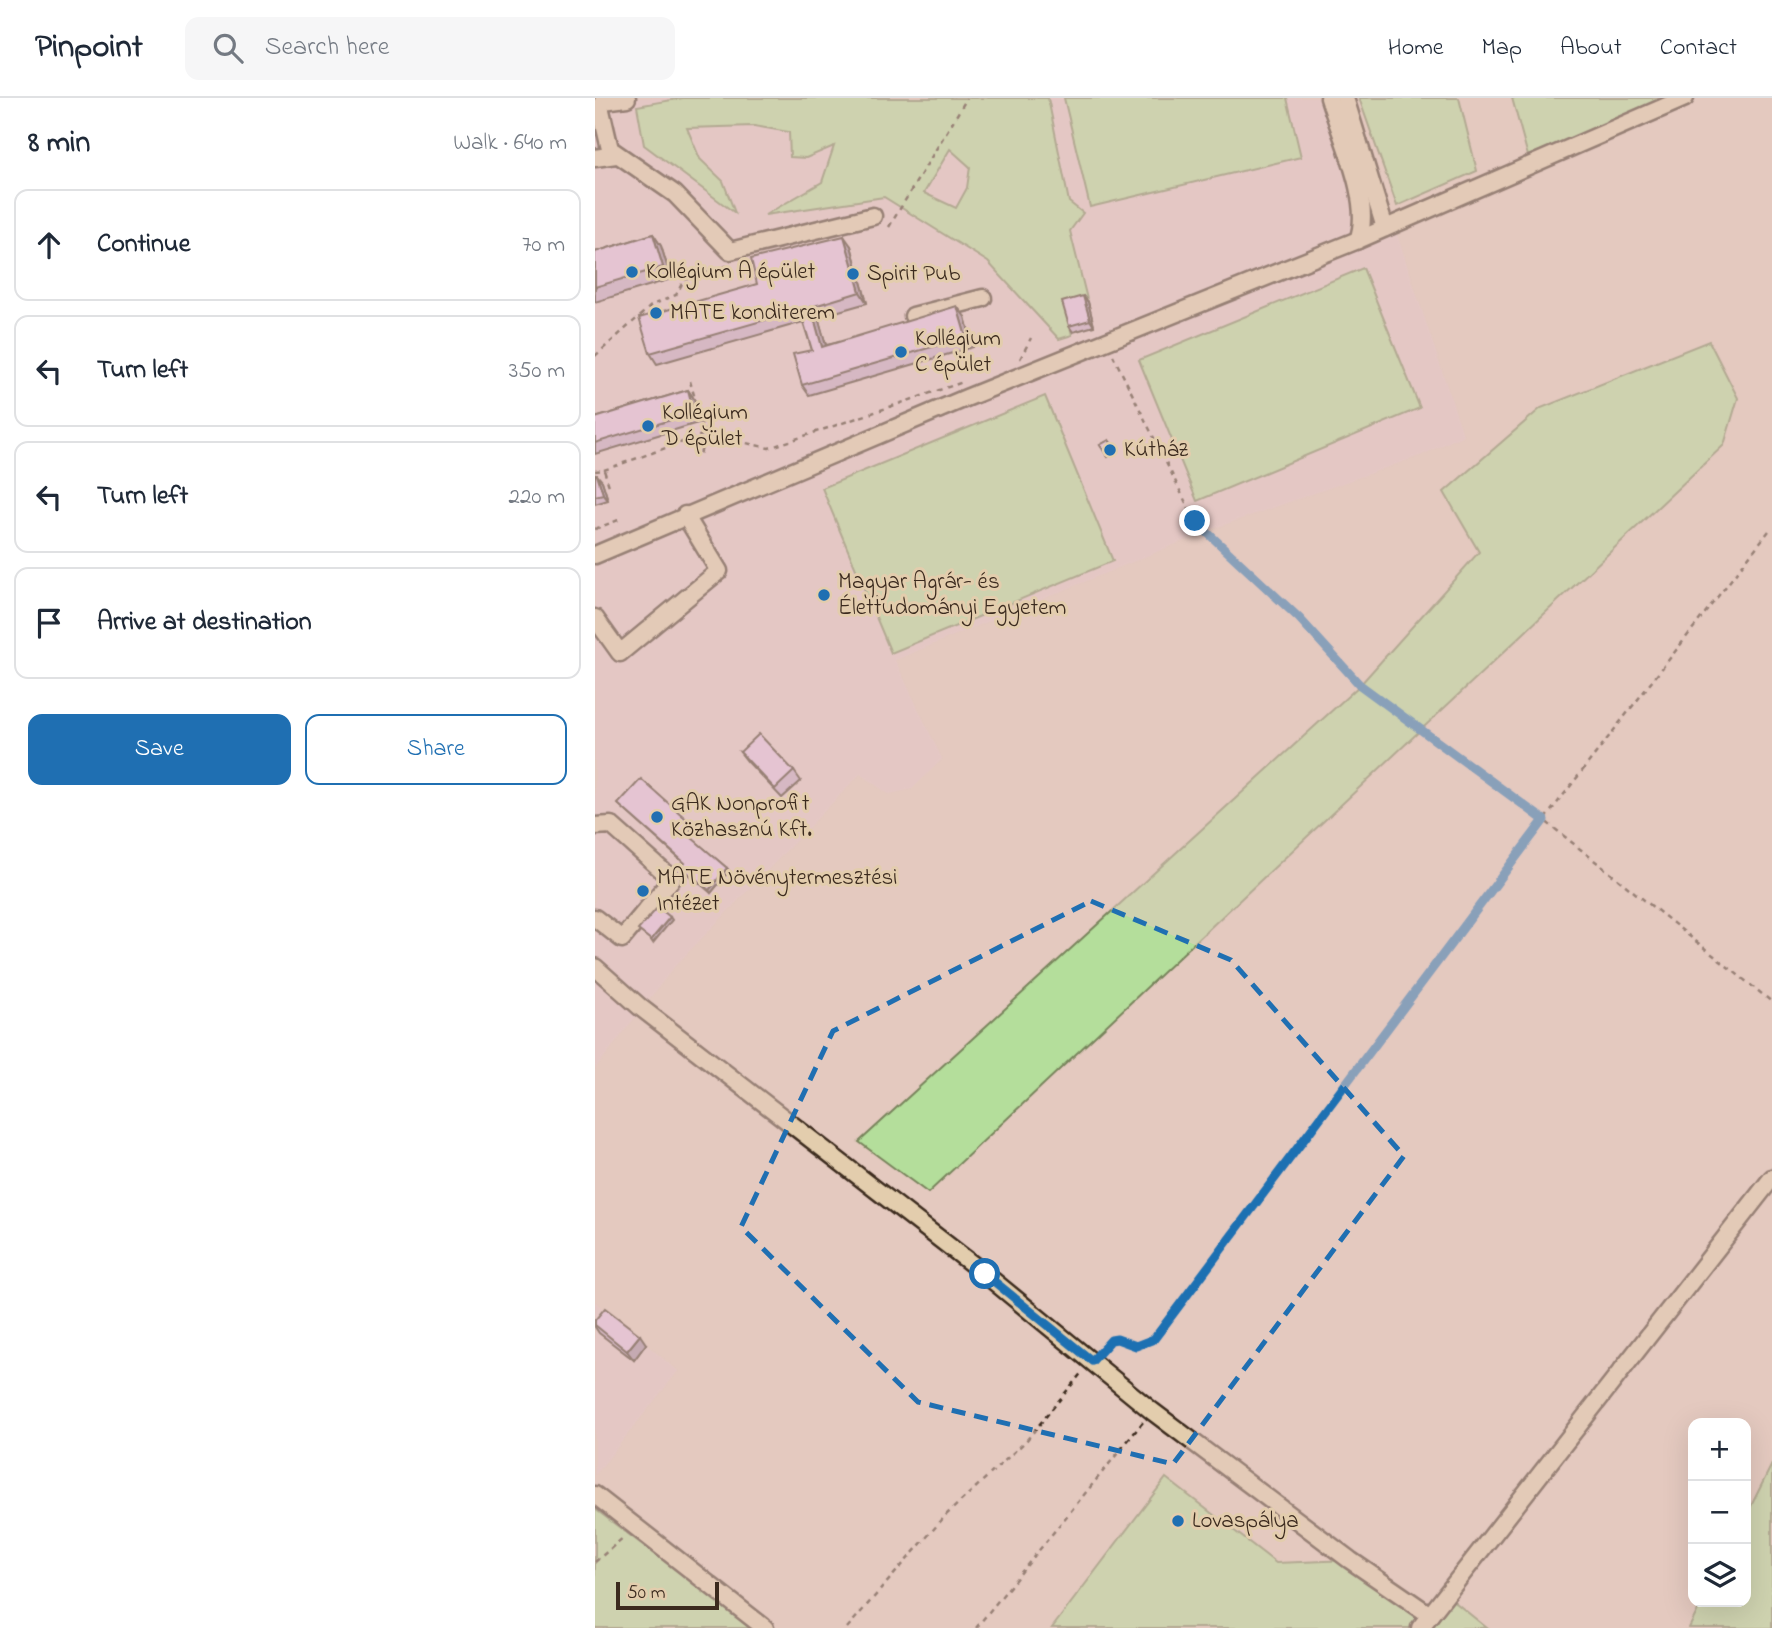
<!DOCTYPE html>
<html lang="en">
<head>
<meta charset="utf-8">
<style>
	body { margin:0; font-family:"Indie Flower",sans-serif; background:#f6f6f7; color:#1f2937 }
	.controls { position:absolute; right:21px; bottom:21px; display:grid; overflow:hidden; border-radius:14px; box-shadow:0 7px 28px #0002 }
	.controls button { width:63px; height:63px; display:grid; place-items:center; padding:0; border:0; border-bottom:2px solid #e0e1e3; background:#fff; color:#1f2937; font:35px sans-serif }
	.scale { position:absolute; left:21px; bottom:18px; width:103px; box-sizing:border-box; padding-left:7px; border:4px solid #3b2a1e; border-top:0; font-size:19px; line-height:24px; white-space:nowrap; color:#3b2a1e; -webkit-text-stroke:5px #e3cdad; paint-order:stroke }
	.stop { position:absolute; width:21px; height:21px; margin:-16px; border:5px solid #1f6fb2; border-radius:50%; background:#fff }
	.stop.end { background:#1f6fb2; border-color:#fff; box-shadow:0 2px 7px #0008 }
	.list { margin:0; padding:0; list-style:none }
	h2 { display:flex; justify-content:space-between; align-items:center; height:91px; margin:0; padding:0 28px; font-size:30px }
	h2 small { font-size:23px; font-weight:400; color:#747a83 }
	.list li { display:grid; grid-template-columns:46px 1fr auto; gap:21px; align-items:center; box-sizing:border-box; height:112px; margin:0 14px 14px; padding:0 14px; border:2px solid #e0e1e3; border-radius:14px }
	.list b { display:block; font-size:26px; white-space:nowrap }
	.list em { font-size:23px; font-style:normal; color:#747a83 }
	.actions { display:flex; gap:14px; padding:21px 28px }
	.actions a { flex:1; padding:16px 0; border:2px solid #1f6fb2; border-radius:14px; text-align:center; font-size:24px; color:#1f6fb2 }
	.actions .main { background:#1f6fb2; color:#fff }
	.icon { flex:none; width:38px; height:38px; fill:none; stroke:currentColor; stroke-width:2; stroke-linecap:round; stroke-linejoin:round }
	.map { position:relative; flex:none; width:1177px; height:1530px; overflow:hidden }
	header { display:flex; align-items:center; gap:42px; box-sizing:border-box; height:98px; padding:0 35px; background:#fff; border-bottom:2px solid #e0e1e3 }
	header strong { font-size:33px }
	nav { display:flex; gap:38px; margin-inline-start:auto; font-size:24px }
	.search { width:490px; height:63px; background:#f6f6f7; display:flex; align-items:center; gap:18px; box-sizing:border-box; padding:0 24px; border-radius:14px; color:#747a83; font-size:26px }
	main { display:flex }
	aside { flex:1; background:#fff }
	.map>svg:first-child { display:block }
</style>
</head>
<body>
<header>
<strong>Pinpoint</strong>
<div class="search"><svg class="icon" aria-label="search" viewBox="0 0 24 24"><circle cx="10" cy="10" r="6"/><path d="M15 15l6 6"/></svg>Search here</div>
<nav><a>Home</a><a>Map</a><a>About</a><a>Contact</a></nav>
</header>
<main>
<aside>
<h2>8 min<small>Walk · 640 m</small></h2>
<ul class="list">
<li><svg class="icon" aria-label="ahead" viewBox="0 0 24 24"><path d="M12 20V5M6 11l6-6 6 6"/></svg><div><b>Continue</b></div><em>70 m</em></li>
<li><svg class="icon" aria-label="left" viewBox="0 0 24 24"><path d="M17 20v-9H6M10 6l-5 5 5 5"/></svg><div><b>Turn left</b></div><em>350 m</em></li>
<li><svg class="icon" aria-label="left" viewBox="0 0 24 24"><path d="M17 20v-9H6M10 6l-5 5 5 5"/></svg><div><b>Turn left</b></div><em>220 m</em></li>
<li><svg class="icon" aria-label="arrive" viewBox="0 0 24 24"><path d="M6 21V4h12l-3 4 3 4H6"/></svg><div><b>Arrive at destination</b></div></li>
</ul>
<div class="actions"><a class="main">Save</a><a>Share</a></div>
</aside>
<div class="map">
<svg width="1177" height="1530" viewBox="0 0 1177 1530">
	<rect width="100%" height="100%" fill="#e4c9bf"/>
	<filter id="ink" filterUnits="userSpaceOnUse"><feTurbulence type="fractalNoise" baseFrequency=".0143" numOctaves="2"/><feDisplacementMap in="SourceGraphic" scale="14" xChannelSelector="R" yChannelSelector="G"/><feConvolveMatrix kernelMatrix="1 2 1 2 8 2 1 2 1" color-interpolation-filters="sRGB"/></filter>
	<g filter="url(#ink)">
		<g fill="#e5c6cb">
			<polygon points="0,0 757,0 868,337 827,357 617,431 300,562 347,661 317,691 294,696 265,676 79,869 0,971"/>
			<polygon points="0,1204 83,1273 0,1377"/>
		</g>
		<g fill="#b4de9b" stroke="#78845c" stroke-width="2" fill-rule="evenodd">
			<path d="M88,0H453L474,104L488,115L475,133L492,201L470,208L477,237L464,241L393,164L289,99L170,117L227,84L239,48L211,60L195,59L194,34L159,28L92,30L105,61L128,83L140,115L49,47L42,8ZM355,51L375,69L372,90L361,110L329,95Z"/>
			<polygon points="469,0 692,0 706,59 495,109"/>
			<polygon points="764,0 864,0 882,73 802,108"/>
			<polygon points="917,0 1073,0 933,58"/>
			<polygon points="768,170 825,310 602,403 544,262"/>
			<polygon points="1114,243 1143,300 1129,347 333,1095 264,1044 765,587 884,454 849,394 946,310"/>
			<polygon points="450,298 518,463 296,555 227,390"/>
			<polygon points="1177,1366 1177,1530 1094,1530 1107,1504 1151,1504 1151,1418"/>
			<polygon points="571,1380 681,1465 755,1462 834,1517 851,1497 892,1530 457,1530"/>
			<polygon points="0,1411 158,1530 0,1530"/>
		</g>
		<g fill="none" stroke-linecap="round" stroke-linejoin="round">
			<g stroke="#3b2a1e" stroke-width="21">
				<g id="minor">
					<path d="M734,0C746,39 778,105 763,142"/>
					<polyline points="750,0 790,130"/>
					<polyline points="8,3 32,0"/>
					<polyline points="5,8 15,51 80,96 135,153 278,118"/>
					<polyline points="0,60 21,57"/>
					<polyline points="318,218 388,200"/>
					<polyline points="0,457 371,300 763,142 1090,0"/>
					<polyline points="0,520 25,555 124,473 90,417"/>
					<polyline points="0,728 16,727 77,781 27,841 0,820"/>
					<polyline points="0,869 45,909 390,1176 557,1313 755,1462 835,1517"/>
					<polyline points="0,1397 170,1530"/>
					<polyline points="825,1530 1177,1080"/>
				</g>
			</g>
			<g stroke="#3b2a1e" stroke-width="2.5" stroke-dasharray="5 5" stroke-linecap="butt">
				<polyline points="294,129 372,0"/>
				<polyline points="518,257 600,423 703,520 765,587 925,703 1177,904"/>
				<polyline points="0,258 57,207 81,197 89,182 132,168"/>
				<polyline points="425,261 436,240"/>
				<polyline points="95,283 110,336 105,357"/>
				<polyline points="9,372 110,336 174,350 368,284"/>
				<polyline points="0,373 9,372 14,388"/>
				<polyline points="0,431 26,421"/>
				<polyline points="506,1252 512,1245 522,1241 541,1248 559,1241 949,722 1177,429"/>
				<polyline points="0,1464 29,1439"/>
				<polyline points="252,1530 352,1416 431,1343 488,1273"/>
				<polyline points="381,1530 548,1324"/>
			</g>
			<use href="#minor" stroke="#e3cdad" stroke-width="16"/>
		</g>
		<g fill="#c6a4c8" stroke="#3b2a1e" stroke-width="2">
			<polygon points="58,136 66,148 76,181 0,204 0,154"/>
			<polygon points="256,148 272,205 223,219 231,247 370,219 378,249 214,297 207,287 217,252 208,224 62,266 55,255 162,186"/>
			<polygon points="493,204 499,228 478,234 474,228"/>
			<polygon points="93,292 99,301 106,324 0,356 0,320"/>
			<polygon points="514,342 521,353 513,359 505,347"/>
			<polygon points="0,377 7,383 13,402 0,406"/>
			<polygon points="145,654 199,673 206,683 187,700 152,663"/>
			<polygon points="23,706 99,729 92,736 132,770 134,773 116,795 89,772 86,769 89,765"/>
			<polygon points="0,1222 51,1246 39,1262 4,1235 0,1229"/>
		</g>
		<g fill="#a186a2" stroke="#3b2a1e" stroke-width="2">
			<polygon points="58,136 66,148 76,181 68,169"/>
			<polygon points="249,138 256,148 272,205 265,194"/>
			<polygon points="488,198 493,204 499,228 495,222"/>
			<polygon points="362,208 370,219 378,249 371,239"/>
			<polygon points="216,209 223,219 234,259 227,249"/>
			<polygon points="93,292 99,301 106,324 99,315"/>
			<polygon points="2,377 7,383 13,402 8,396"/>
			<polygon points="97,726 99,729 92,737 90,734"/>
			<polygon points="132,770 134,773 116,795 114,792"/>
			<polygon points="75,819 77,822 58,845 56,842"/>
			<polygon points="45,1237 51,1246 39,1262 32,1253"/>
		</g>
		<g fill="#e6bfe8" stroke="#3b2a1e" stroke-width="2">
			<polygon points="58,136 68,169 0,189 0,154"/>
			<polygon points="249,138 265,194 216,209 227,249 362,208 371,239 207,287 198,256 217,252 205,212 55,255 44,220 162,186 156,161"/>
			<polygon points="488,198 495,222 474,228 467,204"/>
			<polygon points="93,292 99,315 0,345 0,320"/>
			<polygon points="514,342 519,350 511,356 505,347"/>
			<polygon points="0,377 2,377 8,396 0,398"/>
			<polygon points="164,636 199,673 180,691 145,654"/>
			<polygon points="46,681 97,726 90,734 132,770 114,792 86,769 90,765 23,706"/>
			<polygon points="63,809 75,819 56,842 43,832"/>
			<polygon points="10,1210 45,1237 32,1253 0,1227 0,1222"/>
		</g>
	</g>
	<g fill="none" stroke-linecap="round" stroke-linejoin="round" filter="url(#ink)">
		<polyline stroke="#1f6fb2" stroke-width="9" points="390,1176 497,1263 516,1242 522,1241 541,1248 559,1241 949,722 765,587 704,520 600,423"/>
	</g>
	<path d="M0 0H1177V1530H0ZM496,803L636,862L809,1058L578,1366L323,1304L146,1129L238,933Z" fill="#e4c9bf" fill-opacity=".55" fill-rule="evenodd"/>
	<path fill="none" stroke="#1f6fb2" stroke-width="5" stroke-dasharray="14 9" stroke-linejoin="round" d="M496,803L636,862L809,1058L578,1366L323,1304L146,1129L238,933Z"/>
	<g fill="#1f6fb2" stroke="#e3cdad" stroke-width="2.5">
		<circle cx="37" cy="174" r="7"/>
		<circle cx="258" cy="176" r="7"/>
		<circle cx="61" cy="215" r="7"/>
		<circle cx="306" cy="254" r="7"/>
		<circle cx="53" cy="328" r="7"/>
		<circle cx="515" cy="352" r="7"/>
		<circle cx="229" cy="497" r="7"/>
		<circle cx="62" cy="719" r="7"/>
		<circle cx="48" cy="793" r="7"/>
		<circle cx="583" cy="1423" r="7"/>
	</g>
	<g text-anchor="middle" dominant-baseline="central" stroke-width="6" stroke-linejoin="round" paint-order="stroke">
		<g font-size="23" fill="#3b2a1e" stroke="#e3cdad" text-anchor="start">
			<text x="51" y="174">Kollégium A épület</text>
			<text x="272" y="176">Spirit Pub</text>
			<text x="75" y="215">MATE konditerem</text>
			<text x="320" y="241">Kollégium<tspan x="320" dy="26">C épület</tspan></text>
			<text x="67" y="315">Kollégium<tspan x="67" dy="26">D épület</tspan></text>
			<text x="529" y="352">Kútház</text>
			<text x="243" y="484">Magyar Agrár- és<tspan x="243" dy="26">Élettudományi Egyetem</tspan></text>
			<text x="76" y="706">GAK Nonprofit<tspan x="76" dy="26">Közhasznú Kft.</tspan></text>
			<text x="62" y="780">MATE Növénytermesztési<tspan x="62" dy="26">Intézet</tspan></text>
			<text x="597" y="1423">Lovaspálya</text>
		</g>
	</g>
</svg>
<div class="controls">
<button>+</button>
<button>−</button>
<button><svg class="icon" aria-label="layers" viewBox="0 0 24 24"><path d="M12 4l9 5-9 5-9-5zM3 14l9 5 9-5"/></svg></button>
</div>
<div class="scale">50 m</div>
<div class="stop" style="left:390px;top:1176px"></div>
<div class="stop end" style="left:600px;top:423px"></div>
</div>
</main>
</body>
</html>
